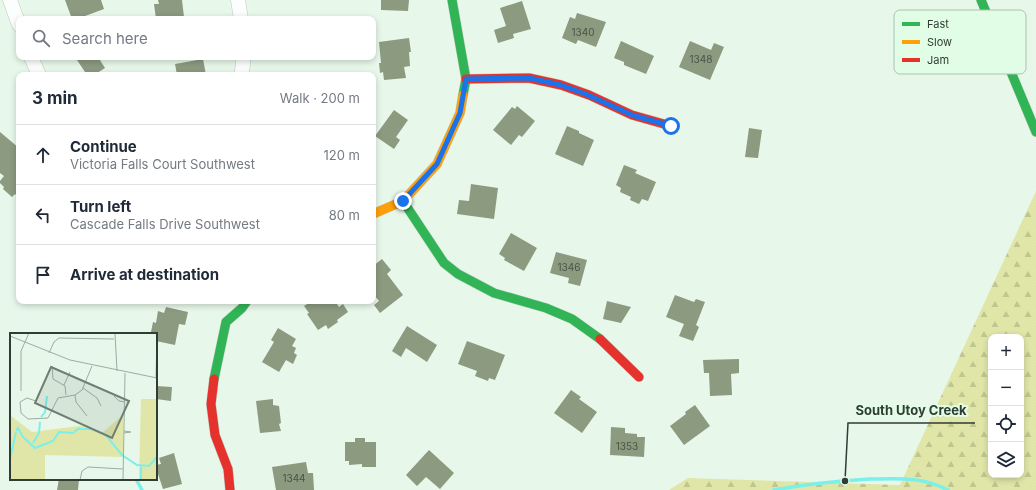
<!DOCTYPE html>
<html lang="en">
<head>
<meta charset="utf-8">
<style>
	body { margin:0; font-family:Inter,sans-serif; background:#f2f2f3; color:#1f2937 }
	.controls { position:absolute; right:12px; bottom:12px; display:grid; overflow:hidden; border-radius:8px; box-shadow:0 2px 6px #0003 }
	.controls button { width:36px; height:36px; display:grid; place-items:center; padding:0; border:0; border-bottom:1px solid #e0e1e3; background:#fff; color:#1f2937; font:20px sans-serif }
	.stop { position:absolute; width:12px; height:12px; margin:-9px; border:3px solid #1a73e8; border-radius:50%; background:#fff }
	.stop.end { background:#1a73e8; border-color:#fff; box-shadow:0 1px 4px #0008 }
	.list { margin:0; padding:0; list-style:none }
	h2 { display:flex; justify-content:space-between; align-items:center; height:52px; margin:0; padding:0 16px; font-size:17px }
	h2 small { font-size:13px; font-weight:400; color:#747a83 }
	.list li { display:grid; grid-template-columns:26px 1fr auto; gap:12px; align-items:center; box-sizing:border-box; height:60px; padding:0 16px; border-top:1px solid #e0e1e3 }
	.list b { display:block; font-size:15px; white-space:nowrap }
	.list p { margin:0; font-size:13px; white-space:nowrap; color:#747a83 }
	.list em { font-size:13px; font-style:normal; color:#747a83 }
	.icon { flex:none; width:22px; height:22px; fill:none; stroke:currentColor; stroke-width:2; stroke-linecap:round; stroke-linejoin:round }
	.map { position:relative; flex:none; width:1036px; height:490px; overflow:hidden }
	.search { position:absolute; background:#fff; box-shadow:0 2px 6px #0003; left:16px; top:16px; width:360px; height:44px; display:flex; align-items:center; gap:10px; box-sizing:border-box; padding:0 14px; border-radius:8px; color:#747a83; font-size:15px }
	.panel { position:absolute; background:#fff; box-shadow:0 2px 6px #0003; left:16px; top:72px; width:360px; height:232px; border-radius:8px }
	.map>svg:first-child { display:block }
</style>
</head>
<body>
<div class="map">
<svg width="1036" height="490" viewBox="0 0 1036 490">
	<defs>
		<pattern id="forest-firs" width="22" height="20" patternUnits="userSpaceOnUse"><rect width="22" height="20" fill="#e0e6a7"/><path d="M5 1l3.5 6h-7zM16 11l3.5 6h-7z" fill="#c1c690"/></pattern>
	</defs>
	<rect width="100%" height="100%" fill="#e7f7ea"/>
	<path fill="url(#forest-firs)" fill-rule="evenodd" d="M1036,191V490H669L688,478L900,485ZM991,337H1021V475H991Z"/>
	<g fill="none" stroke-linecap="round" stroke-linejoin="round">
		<g stroke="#7befea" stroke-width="3.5">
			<polyline points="136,479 142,490"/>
			<path d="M774,490C806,484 838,481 870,479C885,479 901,478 916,480C927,481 938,485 948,490"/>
		</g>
	</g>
	<g fill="#8c9a80">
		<polygon points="65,0 101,0 104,9 77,19 72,19"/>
		<polygon points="158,0 182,0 184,17 156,19 154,4 159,4"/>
		<polygon points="381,0 409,0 408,11 381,10"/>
		<polygon points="522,1 531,29 513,34 514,38 498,43 494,30 506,26 500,8"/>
		<polygon points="577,13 606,22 596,47 578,40 576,44 562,38 570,17 575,19"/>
		<polygon points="409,38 411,52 409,52 410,66 404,67 406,78 384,80 383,72 380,73 379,63 381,63 379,42"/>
		<polygon points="621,41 654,56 646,74 624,65 624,62 614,58"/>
		<polygon points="690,41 711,50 714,43 724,47 710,80 679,67"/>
		<polygon points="75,57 98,57 105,68 94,75 87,75"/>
		<polygon points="203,59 206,75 177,75 175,64"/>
		<polygon points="517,106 535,121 522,137 519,135 511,145 493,130 512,107 515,109"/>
		<polygon points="394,110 408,120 396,137 400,140 394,149 375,136"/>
		<polygon points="567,126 579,131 579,133 594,140 583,166 555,154"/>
		<polygon points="749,128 762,130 758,158 745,157"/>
		<polygon points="0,132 19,148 19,198 15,194 12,197 3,189 4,187 0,183 0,181 4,176 0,173"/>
		<polygon points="624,165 637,170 635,173 656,182 648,201 642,199 639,204 630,200 631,197 620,192 621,188 616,185"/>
		<polygon points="471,184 498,188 494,219 457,214 459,200 469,201"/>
		<polygon points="511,233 537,248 524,271 504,260 505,258 499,254"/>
		<polygon points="556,252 587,260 580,286 568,283 569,278 550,273"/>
		<polygon points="382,259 391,270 387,274 403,295 380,313 374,305 379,301 373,294 373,266"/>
		<polygon points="675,295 694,302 696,299 705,302 696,325 699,327 693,341 679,336 684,324 666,317"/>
		<polygon points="312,301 335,301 339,307 343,304 348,312 337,320 338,322 328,329 326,325 318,330 307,314 309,313 304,306"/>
		<polygon points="607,301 631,307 621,323 603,319"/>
		<polygon points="166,307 188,312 185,325 179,324 175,345 156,341 156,333 151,332 153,322 156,323 158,311 164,313"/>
		<polygon points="407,326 437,345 427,362 406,348 401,357 392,351"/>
		<polygon points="278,328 296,339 292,346 296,348 294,353 297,355 293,364 286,360 279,372 262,362 274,342 271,340"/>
		<polygon points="467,341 505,355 495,380 489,378 488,381 475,376 477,371 458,364"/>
		<polygon points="739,359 739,373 731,374 732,395 710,396 709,373 704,373 703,360"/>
		<polygon points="156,386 172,387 171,401 156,399"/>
		<polygon points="571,390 581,397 579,399 597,412 582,433 554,413"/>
		<polygon points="273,399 273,405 279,406 281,423 279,424 281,431 260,433 256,401"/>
		<polygon points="695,405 710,426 684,445 670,426 686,414 685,412"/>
		<polygon points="611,427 625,428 625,433 637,434 637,437 645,437 644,457 610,455"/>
		<polygon points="355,438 365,438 365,442 376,442 376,467 362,467 362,464 349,465 349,461 345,461 345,442 355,442"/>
		<polygon points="429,450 454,473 440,489 426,477 417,486 406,475"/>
		<polygon points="174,453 182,484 163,489 158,474 156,475 156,465 161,464 159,458"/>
		<polygon points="306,462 308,473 313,473 314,490 276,490 272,467"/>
		<polygon points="59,479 79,479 78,490 57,490"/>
	</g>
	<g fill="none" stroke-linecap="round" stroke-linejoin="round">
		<g stroke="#c0ccc2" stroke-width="15">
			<g id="street">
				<polyline points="10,0 19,25"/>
				<polyline points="238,0 241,19"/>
				<polyline points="31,57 39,75"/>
				<polyline points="241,75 243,65 243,57"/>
			</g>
		</g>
		<g stroke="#c0ccc2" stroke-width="10">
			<g id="fast">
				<polyline points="452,0 466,79 463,95"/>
				<polyline points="981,0 1036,132"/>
				<polyline points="403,201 444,263 458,274 494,293 546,308 572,319 600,339"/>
				<polyline points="214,379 226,322 242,308 247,301"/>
			</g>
		</g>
		<g stroke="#c0ccc2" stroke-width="10">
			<polyline id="slow" points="373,214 403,201 437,164 460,113 463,95"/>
		</g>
		<g stroke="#c0ccc2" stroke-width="10">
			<g id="jam">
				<polyline points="466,79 529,78 561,85 589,95 632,115 671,126"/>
				<polyline points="600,339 639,377"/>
				<polyline points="214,379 211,404 215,435 228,469 230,490"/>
			</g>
		</g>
		<use href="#street" stroke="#fbfefc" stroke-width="14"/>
		<use href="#fast" stroke="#30b455" stroke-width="9"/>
		<use href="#slow" stroke="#ff9f0a" stroke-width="9"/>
		<use href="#jam" stroke="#e5322d" stroke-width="9"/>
	</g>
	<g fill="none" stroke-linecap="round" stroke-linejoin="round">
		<polyline stroke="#1a73e8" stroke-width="5" points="403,201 437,164 460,113 466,79 529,78 561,85 588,95 632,115 671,126"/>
	</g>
	<g text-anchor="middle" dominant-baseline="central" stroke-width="4" stroke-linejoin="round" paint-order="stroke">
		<g font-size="10" fill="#485446">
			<text x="583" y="32">1340</text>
			<text x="701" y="59">1348</text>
			<text x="569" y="267">1346</text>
			<text x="627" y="446">1353</text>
			<text x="294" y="478">1344</text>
		</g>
	</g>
	<g transform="translate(10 333)">
		<rect width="147" height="147" fill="#e7f7ea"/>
		<path d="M0,58L1,83L22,99L77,92L92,100L113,82L114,124L35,122V147H0ZM131,66H147V147H129Z" fill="#e0e6a7"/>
		<path fill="none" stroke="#7befea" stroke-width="2" d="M31,84L35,79L37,63M6,98L8,95L13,104L25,115L43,108L49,99L63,100L68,96H81L95,101L112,122L127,132L139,133L147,124M23,110L29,100L30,89M0,126L6,99M131,134V147"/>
		<path fill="none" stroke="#9eaca1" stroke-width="1" d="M105,0L107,38M0,3L60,27L147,45M39,20L44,9L49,5L104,6M42,33L43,46L55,53L56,62M146,45L147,0M54,52L60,39M73,55L87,65L91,73M11,58V18L19,0M65,62L66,69L77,83M104,63L109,68L115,69M26,68L17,65L10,69L11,80L18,86L38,85L48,65L65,62L72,57L82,33M114,100L121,99L114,98M70,147L72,138L78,134L113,136M113,147L115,40"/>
		<path fill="#717d73" fill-opacity="0.15" stroke="#717d73" stroke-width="2" d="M41,34L119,68L102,105L25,70Z"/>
		<rect width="147" height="147" fill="none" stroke="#313c33" stroke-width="2"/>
	</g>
	<rect x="894" y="10" width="132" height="64" rx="6" fill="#e1fde6" stroke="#acc3b0" stroke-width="1"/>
	<rect x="902" y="22" width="18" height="4" fill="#30b455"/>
	<rect x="902" y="40" width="18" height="4" fill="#ff9f0a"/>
	<rect x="902" y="58" width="18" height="4" fill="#e5322d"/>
	<g font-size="11" fill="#313c33">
		<text x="927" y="28">Fast</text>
		<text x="927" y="46">Slow</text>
		<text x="927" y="64">Jam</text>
	</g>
	<path fill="none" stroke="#313c33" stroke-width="1.5" d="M845 481L848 423H975"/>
	<circle fill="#313c33" stroke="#e1fde6" stroke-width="1.5" cx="845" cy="481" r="4"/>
	<g font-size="13" text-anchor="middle" font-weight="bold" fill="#313c33" stroke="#e1fde6" stroke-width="4" stroke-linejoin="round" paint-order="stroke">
		<text x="911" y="415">South Utoy Creek</text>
	</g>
</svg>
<div class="controls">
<button>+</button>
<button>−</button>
<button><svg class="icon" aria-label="locate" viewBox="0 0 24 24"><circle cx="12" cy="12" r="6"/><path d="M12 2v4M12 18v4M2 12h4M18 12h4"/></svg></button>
<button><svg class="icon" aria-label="layers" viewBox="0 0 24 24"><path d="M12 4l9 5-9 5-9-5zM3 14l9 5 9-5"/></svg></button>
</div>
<div class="stop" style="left:671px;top:126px"></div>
<div class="stop end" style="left:403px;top:201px"></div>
<div class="search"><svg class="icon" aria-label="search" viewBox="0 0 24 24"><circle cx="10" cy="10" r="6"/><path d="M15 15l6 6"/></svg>Search here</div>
<section class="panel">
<h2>3 min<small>Walk · 200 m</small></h2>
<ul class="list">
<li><svg class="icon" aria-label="ahead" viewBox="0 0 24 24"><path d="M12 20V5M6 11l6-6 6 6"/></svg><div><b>Continue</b><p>Victoria Falls Court Southwest</p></div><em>120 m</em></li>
<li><svg class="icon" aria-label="left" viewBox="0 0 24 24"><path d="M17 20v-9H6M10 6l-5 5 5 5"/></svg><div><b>Turn left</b><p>Cascade Falls Drive Southwest</p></div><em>80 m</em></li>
<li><svg class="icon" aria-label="arrive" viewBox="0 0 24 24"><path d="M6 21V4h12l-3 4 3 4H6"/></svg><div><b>Arrive at destination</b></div></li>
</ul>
</section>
</div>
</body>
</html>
